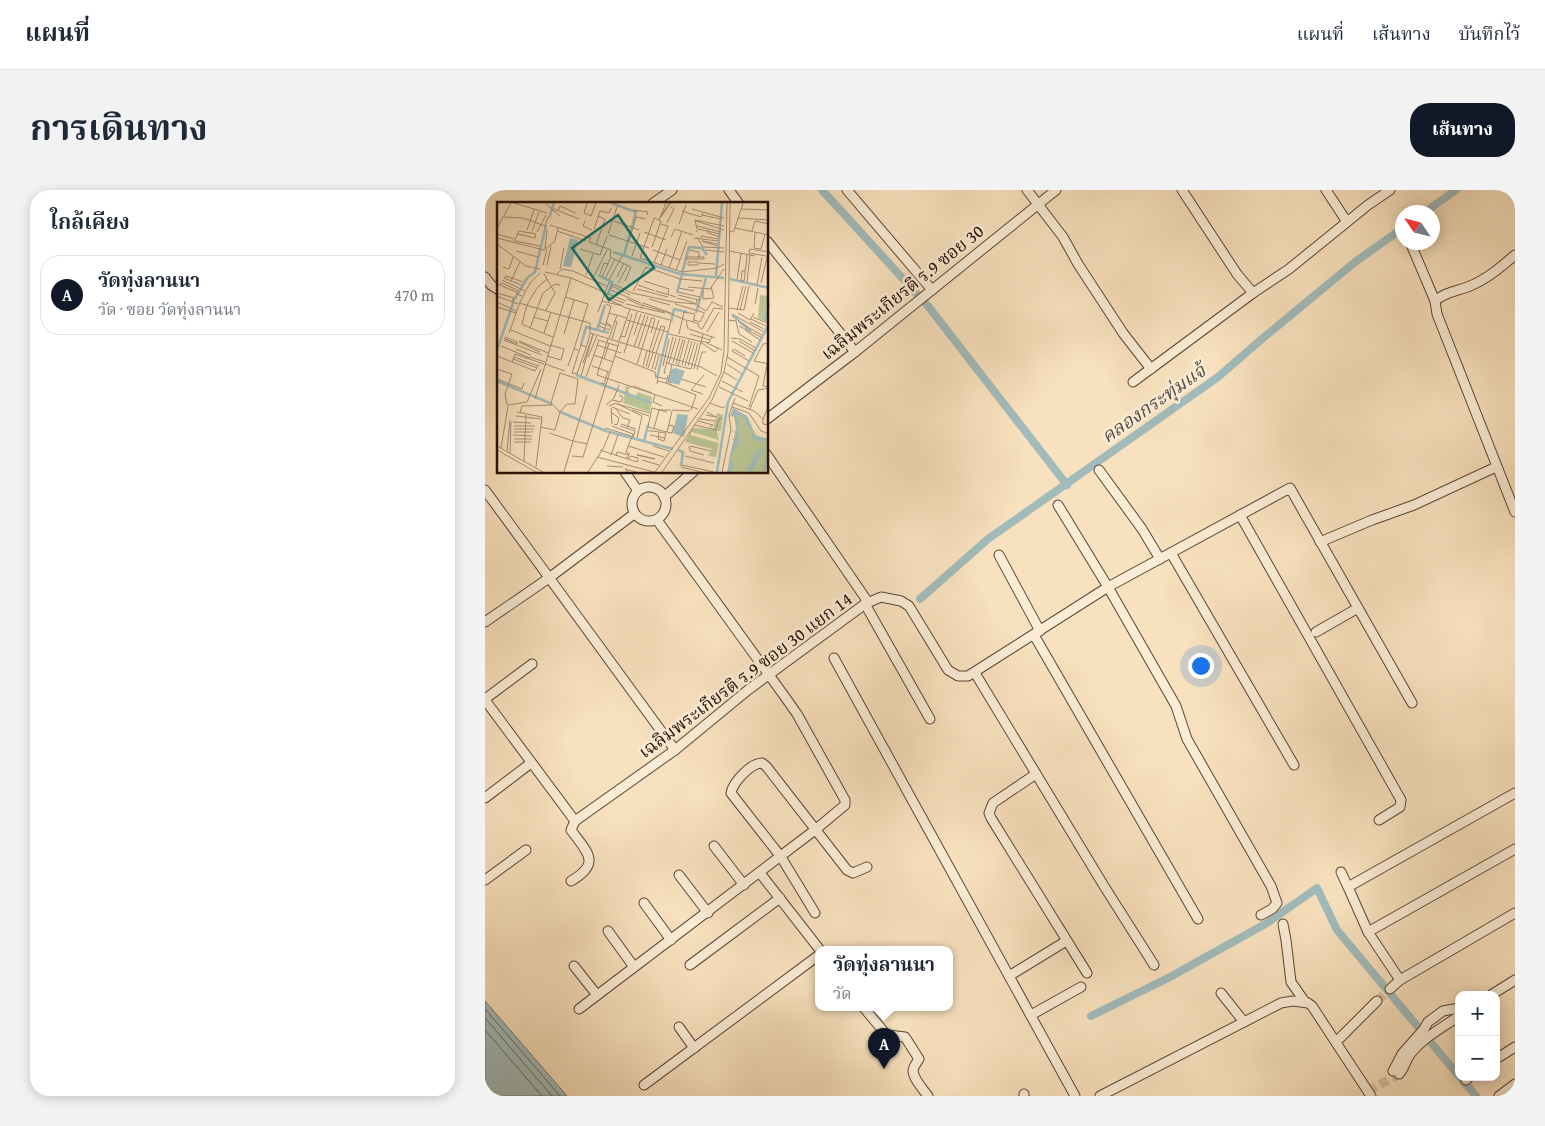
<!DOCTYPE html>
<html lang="th">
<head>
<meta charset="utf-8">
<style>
	body { margin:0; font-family:"Gentium Book Plus","Noto Serif Thai",serif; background:#f2f2f3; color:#1f2937 }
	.controls { position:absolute; right:15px; bottom:15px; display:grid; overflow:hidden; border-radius:10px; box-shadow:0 2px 12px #0003 }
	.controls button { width:45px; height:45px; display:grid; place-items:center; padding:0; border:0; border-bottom:1px solid #e0e1e3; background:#fff; color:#1f2937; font:25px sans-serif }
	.compass { position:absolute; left:910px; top:15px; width:45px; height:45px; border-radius:50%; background:#fff; box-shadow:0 2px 12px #0003; rotate:305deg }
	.you { position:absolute; left:715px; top:475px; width:18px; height:18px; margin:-12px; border:4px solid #fff; border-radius:50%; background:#1a73e8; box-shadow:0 0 0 8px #1a73e833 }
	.badge { display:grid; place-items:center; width:32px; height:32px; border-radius:50%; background:#111827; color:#fff; font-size:16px; font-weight:700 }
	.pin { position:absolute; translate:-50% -41px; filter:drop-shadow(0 1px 2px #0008) }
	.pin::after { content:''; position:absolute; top:26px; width:18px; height:15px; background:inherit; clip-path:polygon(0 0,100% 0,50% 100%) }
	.popup { position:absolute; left:330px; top:756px; width:138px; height:65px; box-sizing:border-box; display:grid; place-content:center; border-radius:10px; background:#fff; filter:drop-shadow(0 1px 4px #0005); font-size:16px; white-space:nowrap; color:#747a83 }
	.popup b { font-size:19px; color:#1f2937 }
	.popup::after { content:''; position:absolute; left:50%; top:100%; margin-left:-10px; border:10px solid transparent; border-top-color:#fff }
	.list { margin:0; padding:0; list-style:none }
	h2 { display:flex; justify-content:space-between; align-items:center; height:65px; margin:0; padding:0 20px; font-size:21px }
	h2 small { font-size:16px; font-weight:400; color:#747a83 }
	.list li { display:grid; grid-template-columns:32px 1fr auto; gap:15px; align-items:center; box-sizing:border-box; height:80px; margin:0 10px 10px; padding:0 10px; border:1px solid #e0e1e3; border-radius:20px }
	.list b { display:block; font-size:19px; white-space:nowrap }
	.list p { margin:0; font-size:16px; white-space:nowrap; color:#747a83 }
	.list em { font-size:16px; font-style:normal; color:#747a83 }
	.map { position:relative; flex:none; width:1030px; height:906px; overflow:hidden; border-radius:20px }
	header { display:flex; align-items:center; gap:30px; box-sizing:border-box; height:70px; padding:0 25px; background:#fff; border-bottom:1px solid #e0e1e3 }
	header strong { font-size:24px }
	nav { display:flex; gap:28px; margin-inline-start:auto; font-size:18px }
	.intro { display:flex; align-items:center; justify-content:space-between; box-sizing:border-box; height:120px; padding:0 30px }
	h1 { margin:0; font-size:35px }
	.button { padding:12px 22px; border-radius:20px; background:#111827; color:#fff; font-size:18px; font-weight:700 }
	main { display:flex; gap:30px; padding:0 30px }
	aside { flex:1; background:#fff; border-radius:20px; box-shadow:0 2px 12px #0003 }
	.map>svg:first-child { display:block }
</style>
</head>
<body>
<header>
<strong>แผนที่</strong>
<nav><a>แผนที่</a><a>เส้นทาง</a><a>บันทึกไว้</a></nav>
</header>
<div class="intro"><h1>การเดินทาง</h1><a class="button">เส้นทาง</a></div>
<main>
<aside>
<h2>ใกล้เคียง<small></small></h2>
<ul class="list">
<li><span class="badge">A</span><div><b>วัดทุ่งลานนา</b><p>วัด · ซอย วัดทุ่งลานนา</p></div><em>470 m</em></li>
</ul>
</aside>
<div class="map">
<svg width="1030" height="906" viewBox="0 0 1030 906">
	<rect width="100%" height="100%" fill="#f8e1be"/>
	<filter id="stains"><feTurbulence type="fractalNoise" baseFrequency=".004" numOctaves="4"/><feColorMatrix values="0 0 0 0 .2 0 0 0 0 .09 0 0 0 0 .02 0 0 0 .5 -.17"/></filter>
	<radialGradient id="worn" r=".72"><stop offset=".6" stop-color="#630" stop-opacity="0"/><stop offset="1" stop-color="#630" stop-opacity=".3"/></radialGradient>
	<polygon fill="#a1bbbb" stroke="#717673" points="0,811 82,906 0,906"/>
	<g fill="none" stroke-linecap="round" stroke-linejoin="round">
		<g stroke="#646561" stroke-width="1">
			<polyline points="0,819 75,906"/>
			<polyline points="0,828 67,906"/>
			<polyline points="0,840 57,906"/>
		</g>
		<g stroke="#a1bbbb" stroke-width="8">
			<polyline points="337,0 443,116 582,295"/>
			<polyline points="940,22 971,0"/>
			<polyline points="435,409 503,349 733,187 778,148 870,72 918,38"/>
			<polyline points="606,826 685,787 782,733 832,698 852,740 974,886"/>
			<polyline points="975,887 991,906"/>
		</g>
		<g stroke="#d9c2a3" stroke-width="9" stroke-dasharray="9 4.5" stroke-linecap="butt">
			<polyline points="892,811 905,799"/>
			<polyline points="883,901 914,884"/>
		</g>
		<g stroke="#5c4435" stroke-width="11">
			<g id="minor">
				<polyline points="244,0 254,14"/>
				<polyline points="362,0 447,100"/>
				<polyline points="542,0 578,47 593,74 638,143 666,179"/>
				<polyline points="697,0 752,84 768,103 804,79 883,15 905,0"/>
				<polyline points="841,0 862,32"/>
				<polyline points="167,14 187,0"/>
				<polyline points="282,51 370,162"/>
				<polyline points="925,52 950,111"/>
				<path d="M1030,65C1016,77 1002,89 985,96C973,101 960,102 950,111L952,124L1030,322"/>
				<polyline points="0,87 6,95 14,100"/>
				<polyline points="648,192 768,103"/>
				<polyline points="282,229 370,162 571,0"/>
				<polyline points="282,265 383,412"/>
				<polyline points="614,280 657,339 675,369"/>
				<polyline points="140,282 153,301"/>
				<circle cx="164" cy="314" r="17"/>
				<polyline points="0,300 190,560"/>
				<polyline points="179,307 208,282"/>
				<polyline points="573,315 623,397 691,516 702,549 786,696 792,713 787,719 776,725"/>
				<polyline points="755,325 916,610 915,617 894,630"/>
				<polyline points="835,352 887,330 929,315 1011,277"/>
				<polyline points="686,363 809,575"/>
				<polyline points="514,365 555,441"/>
				<polyline points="380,414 445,529"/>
				<polyline points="0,432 64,388 149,324"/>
				<polyline points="831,442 873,418"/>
				<polyline points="549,445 713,729"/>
				<polyline points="349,468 590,906"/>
				<polyline points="490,483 619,696 669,775"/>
				<polyline points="0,509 47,474"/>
				<polyline points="0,510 90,631 190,560 263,500 380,414 396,407 416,411 424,416 463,480 473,486 483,486 623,397 805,298 927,513"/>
				<polyline points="551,584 508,613 504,623 506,628 602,783"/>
				<polyline points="0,608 46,573"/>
				<polyline points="229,656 259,695"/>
				<polyline points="856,682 863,697"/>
				<polyline points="275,683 335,760"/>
				<polyline points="194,685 223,723"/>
				<polyline points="0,690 41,660"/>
				<path d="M86,691C117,673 102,662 86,640L90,631"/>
				<polyline points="159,713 186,750"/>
				<path d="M330,723L296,667L246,603C248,592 266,573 277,573L281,576L362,680L368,683L382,677"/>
				<polyline points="798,734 801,750 806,792 820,812"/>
				<polyline points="123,741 149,777"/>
				<polyline points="883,742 1030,659"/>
				<polyline points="205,775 295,708"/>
				<polyline points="89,776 112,805"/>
				<polyline points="524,786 578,753"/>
				<polyline points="915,790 883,742 863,697 1030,603"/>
				<polyline points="905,799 915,790 1030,723"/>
				<polyline points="736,803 759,832"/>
				<polyline points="1006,805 1030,790"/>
				<path d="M379,818L400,843L403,845L420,847L434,869C432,872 429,876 428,880C428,889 438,899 443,906"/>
				<polyline points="94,819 330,640 360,615 360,610 312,524 300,507 172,330"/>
				<polyline points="546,825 596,797"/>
				<polyline points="194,837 209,858"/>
				<polyline points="851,852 892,811"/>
				<polyline points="1011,869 1030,857"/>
				<polyline points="908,881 917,864 939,839 943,832 958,821 974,818"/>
				<path d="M914,884C920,878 921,869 926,863C939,847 957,838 974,826"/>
				<polyline points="981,890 984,887"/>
				<polyline points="159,895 334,765"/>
				<polyline points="539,904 539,906"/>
				<polyline points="615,906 796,813 808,811 823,813 827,816 886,906"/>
				<polyline points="1014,906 1030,894"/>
			</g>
		</g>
		<use href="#minor" stroke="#faecd5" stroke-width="9"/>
	</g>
	<g text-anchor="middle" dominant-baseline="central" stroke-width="5" stroke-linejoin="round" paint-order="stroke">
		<g font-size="18" fill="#280f07" stroke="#faecd5">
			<text transform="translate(417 102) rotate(-39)">เฉลิมพระเกียรติ ร.9 ซอย 30</text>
			<text transform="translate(260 485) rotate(-37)">เฉลิมพระเกียรติ ร.9 ซอย 30 แยก 14</text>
		</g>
		<g font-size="19" font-style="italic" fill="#524b46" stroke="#faecd5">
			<text transform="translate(668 213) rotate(-35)">คลองกระทุ่มแจ้</text>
		</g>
	</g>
	<g transform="translate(12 12)">
		<rect width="271" height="271" fill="#f8e1be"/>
		<path d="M230,158L195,226L216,227L220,211L226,213L224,229H220L222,238L195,230L193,233L222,241L219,255L211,254L215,247L188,240L189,238ZM242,210L250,214L259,233L271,237L269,270H230L239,226L237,214Z" fill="#bac394"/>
		<path d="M263,93L271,94L268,119L261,116ZM129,184L135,186L131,187L133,193L138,195L141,190L155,195L153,210L126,201Z" fill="#bac394"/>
		<path d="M73,36L81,38L74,65L66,64ZM178,166L188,169L182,183L171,180L174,168ZM236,206L250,214L258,234L271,237L265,240L255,236L256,229L250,223L248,214L244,220L246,213L240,214L242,240L233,257L237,263L234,270H245H231L232,257L237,238L234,237H238L239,231L234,229L239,230V226L238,215L233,214ZM180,212L191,213L187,235L176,231ZM271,244L265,249L270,256L269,270L265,268L269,256L264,250L256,268L249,270L259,250Z" fill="#a1bbbb"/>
		<path fill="none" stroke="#a1bbbb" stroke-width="2.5" d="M114,1L139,10L127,53M52,16L57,1M116,50L183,72L227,76M185,71L192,45L205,46L210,53M101,73L115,80L111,93M219,74L225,1M233,77L272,86M180,91L185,72M272,101L268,118L272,119M199,111L209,76M235,113L254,129M174,120L177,107L190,110M100,128L108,103M84,143L89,125L112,131M0,148L17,98L30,76L38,70L49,23M79,173L155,201M160,176L171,130M0,179L55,202M63,210L109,229L176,247M147,239L151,223M181,248L186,250L184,264M220,270L231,200L272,122"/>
		<path fill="none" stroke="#a58d75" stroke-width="1" d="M17,1L50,11M48,1L63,14M90,1L87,11L94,14L99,1M57,7L82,17M195,7L227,16M244,7L272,8M136,8L151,10L150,13M61,9L63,4L79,11M185,9L204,15L206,11M205,13L224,17M164,14L172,1M7,15L26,16L48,24L51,15M164,15L174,1M241,16L272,18M162,18L169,1M88,19L86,24L95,28M117,19L142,28M199,19L227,28M170,21L177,7L174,5M182,22L189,3M53,23L94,36M200,24L224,30M0,26L14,1M238,26L272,33M97,27L103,9L112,11L114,6M200,27L198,18L227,24M30,28L37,8M211,28V31L223,35M35,29L42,10M60,29L89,39M255,29L258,19L272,22M40,30L49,13M147,30L169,38M199,30L201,27L223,32M232,30L237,29L246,1M258,30L257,46L264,47L268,32M0,32L17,37M21,32L38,36M111,32L120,5M112,33L152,46M174,35L178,27L196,33M200,35L206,45L227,46M0,36L47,48L58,39L61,26M94,36L92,40L114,48L113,55L134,65L128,79M197,36L221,39M204,36V34L221,37M19,39L43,44M132,39L139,15L149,17M17,40L22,29L39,32L38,36M0,42L29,64L43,67M99,43L108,17L101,14M220,44L205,39L221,42M155,45L164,19L157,16L143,56L179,68M48,47L50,28M83,47L103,53L110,34M156,48L183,58L179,68L185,70L220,66L227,62M192,48L202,50V56M208,48L227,50M19,49L41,55M232,49L258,54M135,54L143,31M269,54L252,51L253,47L272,50M190,55H207V57H189ZM183,58L190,39M191,60H201V63H191ZM157,61L171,24L164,22M202,61L218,62M46,63L50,47M50,63L54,44M164,63L170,47M6,65L12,67L16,55M172,66L185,29M63,67L67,46M248,69H245L244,79H247L248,72V68L249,64L250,52M48,70L74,76L63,113L93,121V131L204,165L220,174M47,72L58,91L49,108M60,72L65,67L76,69L109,84M103,72L107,61L111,62M89,73L96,52M105,75L114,55M109,75L118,57M120,75L127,61M7,76L9,74L26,80M7,76L24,83M74,76L107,90M96,76L110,48M5,78L28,89M112,78L125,54M240,78L244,51M14,79L23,60M147,79L172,87L171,92M250,80L253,53M121,81L131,63M264,81L272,47M3,83L19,90M141,83L158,89M260,83L265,55M0,84L5,81L20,88V92L25,94M115,84L133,93M191,85L213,87L227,67M182,86L197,89M140,87L171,95M113,88L116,82L135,91L177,100L199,102L200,98M114,88L144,101M206,88V97L217,96L214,85M136,89L149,65L183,77L205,79M159,89L179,95M181,90L203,95L202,98L181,93M0,91L17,96L15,99M109,91L129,99M0,94L21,102M68,95L91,102L77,147L81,148M111,95L127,101M180,96L195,100L209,109L215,100L226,105M130,97L144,103M152,97L173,103M105,99L126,104L110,97M0,100L19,109M180,100L178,102L208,111M22,101L63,113L38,197M129,102L168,111M258,102L261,86M145,103L168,110M0,105L19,111M126,105L173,118M231,106L247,108L252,84M144,107L146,101L174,111M240,108L246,84M243,108L249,84M101,110L112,80M169,110L189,118L191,127M112,111L130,116M241,111L253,118L257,111M235,112L267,130M36,115L51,119M256,115L270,121M254,117L269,124M130,118L171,130L174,119M190,118L202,122L201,125M197,118L203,120L207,112M231,118L239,119L242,132L255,140M253,120L267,127M103,121L114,124L109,120M243,121L265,133M102,124L112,128L114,124M242,124L264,135M202,125L205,127L217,106L226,107M33,126L25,122L30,103L40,86L50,77M192,127L218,136M14,128L53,144M248,128L263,138M107,129L114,104L109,102M210,130L222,110M12,131L23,100L33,81L43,71M47,131L54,110M154,131L158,117L156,116M67,132L77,98M172,132L202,139L218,150L221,146M182,132L187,110L198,112L196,120M193,132L213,138M137,133L144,112M124,134L128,135L135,112M8,135L20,140V142L8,137ZM56,135L33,126L46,91L58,82L63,83M112,136L120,113M234,136L243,137L259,146M111,137L100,173L201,207M115,137L120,120L118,119M7,138L45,153M101,138L121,144M22,139L51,151M122,139L133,107M204,139L212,141L215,134M235,139L256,151M242,139L258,149M22,140L43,150M210,141L225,148M272,141L266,142L257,159L272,162M100,143L124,151M4,144L33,156M89,145L84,143L75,171L80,172L84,160L90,143L93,131M137,145L148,113M141,146L151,114M19,147L34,153M152,150L162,118M127,151L140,110M155,151L164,124M159,151L168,125L164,124M97,153L116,160M0,154L38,169L42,162M50,154L64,158L67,147L53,143M118,154L158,170L159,176M248,154L237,147L235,149L252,159M17,155L41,164M33,155L48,160M91,155L100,134M230,155L262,174M16,157L40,166M107,157L112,141M15,160L18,152L47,162M86,161L96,133M169,161L194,167L201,141M172,161L179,136M176,161L183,136M48,162L68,169M140,162L155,115M179,162L186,137M230,162L245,172M185,163L192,138M270,163L266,184L272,185M71,164L77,147M95,164L112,170M146,164L150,149M166,164L172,137M181,164L188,138M188,164L195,139M191,164L198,140M149,165L153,150M151,166L156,151M0,167L15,172L8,192L10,203M155,167L159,152M197,167L206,132M158,168L162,153M200,168L205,150H209M227,170L240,178M169,171H167L176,135M84,174L96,132M89,175L102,138M0,177L25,187L27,181M184,177L209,185M160,179L169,181L171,173M225,179L246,190M104,181L107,182L111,169M174,181L171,180L175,162M160,182L161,175L170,177M136,184L155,191M179,185L169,181L199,193L194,208M222,185L251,199M206,192L194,188L207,173M158,193L156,200L165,204M115,198L124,200L126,195L122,193M213,201L226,206L228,204M236,201L257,209L266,217V222L272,223M120,202L153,211M11,203L30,200L44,167M109,203L117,196L122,183M112,204L119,201L145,214L140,236M115,205L133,212M235,205L252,211L264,229L272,232M252,205L262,174M114,206L115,222M155,206L151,225L170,230L175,209M155,206L170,210M119,207L126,216L133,218L130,226M253,207L261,188L272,186M135,208L152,214M175,208L193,209M20,210L45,215L39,265M114,210L122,216L120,223L117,222M23,211L25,204L55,203M209,213L219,215L210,210M19,214L44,217M203,217L218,219M266,217L272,203M201,219L216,223L213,225M16,220L34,221M124,222L139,227M198,223L219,228L222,217L225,216M17,224H38M115,224L136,232L129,250L133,252M123,224L138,229L136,236M43,225L58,228L63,210L70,202H78L81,177L63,171L54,201L63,210M108,226L134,234M157,226L162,208H174M17,227H37M151,229H156L169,231L167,239L161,237L162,230M17,230H36M170,230L175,231L177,224L172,223M52,231L76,239L90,193M16,233L35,234M153,233L168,236M17,237H35M17,240H34M0,244L46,270M131,244L167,255M156,244L172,249M192,244L193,249L207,253M193,244L214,249M107,245L113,230M4,246L11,204M0,248L39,270M103,248L140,260M10,249L13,218M13,251L14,220M114,253L121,233M140,253H141L158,257ZM75,254L86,255L90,242M119,254L120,250L132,253L129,257M188,254L217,261M100,255L157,270M131,257L134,254L141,256L140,260M145,258L162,263M27,259L29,213M185,263L217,270M110,264L126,265M184,265L204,270M67,270L76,239L90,242L122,141M91,270L107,245M131,270L128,267L139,270M158,270L212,196L224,171L227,148L230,1M165,270L215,198L227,170L231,150L233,1M225,270L234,227L232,213L238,196"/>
		<path fill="#0f766e" fill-opacity="0.15" stroke="#0f766e" stroke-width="2.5" d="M121,13L157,66L112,98L75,46Z"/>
		<rect width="271" height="271" fill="none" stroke="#280f07" stroke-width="2.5"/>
	</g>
	<rect width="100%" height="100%" filter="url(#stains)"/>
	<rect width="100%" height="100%" fill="url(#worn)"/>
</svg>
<div class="controls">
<button>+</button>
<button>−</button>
</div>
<svg class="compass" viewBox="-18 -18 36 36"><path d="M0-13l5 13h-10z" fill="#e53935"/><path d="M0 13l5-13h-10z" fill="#747a83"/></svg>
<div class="you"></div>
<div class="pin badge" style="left:399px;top:879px">A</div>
<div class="popup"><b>วัดทุ่งลานนา</b>วัด</div>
</div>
</main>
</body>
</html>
